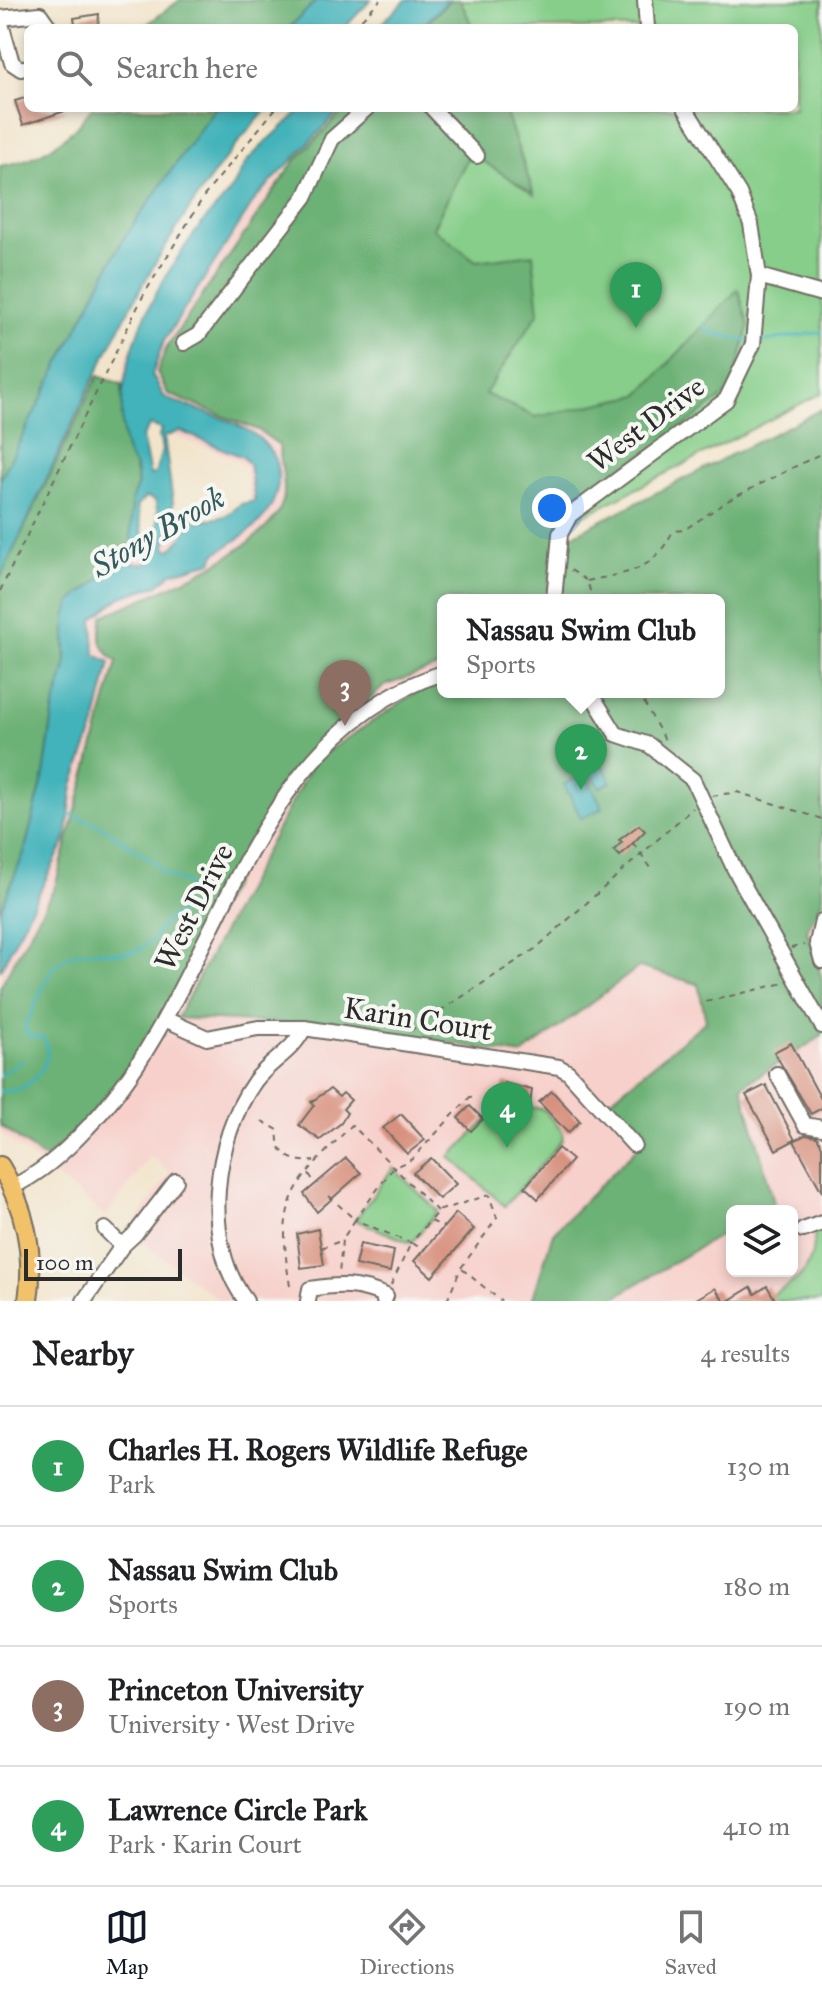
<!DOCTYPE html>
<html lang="en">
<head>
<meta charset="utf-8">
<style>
	body { margin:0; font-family:"IM FELL Great Primer",serif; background:#f2f2f2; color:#202124 }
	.controls { position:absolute; right:24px; bottom:24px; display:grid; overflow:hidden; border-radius:12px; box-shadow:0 4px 12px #0003 }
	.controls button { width:72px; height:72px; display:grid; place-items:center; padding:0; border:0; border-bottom:2px solid #e0e0e0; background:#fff; color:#202124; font:40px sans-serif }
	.scale { position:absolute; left:24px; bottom:20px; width:158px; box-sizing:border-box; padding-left:8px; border:4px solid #2b2b2b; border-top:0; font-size:22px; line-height:28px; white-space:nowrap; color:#2b2b2b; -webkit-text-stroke:6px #f6f6f2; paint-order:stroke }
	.you { position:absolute; left:552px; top:508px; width:28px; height:28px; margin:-20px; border:6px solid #fff; border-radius:50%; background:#1a73e8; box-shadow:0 0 0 12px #1a73e833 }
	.badge { display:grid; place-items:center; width:52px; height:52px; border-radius:50%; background:#111827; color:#fff; font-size:26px; font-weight:700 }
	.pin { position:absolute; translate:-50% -66px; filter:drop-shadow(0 2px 4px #0008) }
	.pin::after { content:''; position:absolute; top:42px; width:28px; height:24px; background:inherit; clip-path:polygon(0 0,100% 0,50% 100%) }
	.popup { position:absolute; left:437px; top:594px; width:288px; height:104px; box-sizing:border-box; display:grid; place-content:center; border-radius:12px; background:#fff; filter:drop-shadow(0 2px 6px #0005); font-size:26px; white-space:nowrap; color:#757577 }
	.popup b { font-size:30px; color:#202124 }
	.popup::after { content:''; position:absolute; left:50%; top:100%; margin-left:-16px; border:16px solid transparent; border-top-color:#fff }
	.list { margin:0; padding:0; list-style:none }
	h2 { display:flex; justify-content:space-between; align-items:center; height:104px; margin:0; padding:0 32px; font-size:34px }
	h2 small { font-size:26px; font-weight:400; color:#757577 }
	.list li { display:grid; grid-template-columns:52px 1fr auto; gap:24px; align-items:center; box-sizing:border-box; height:120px; padding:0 32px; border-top:2px solid #e0e0e0 }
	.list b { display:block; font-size:30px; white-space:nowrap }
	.list p { margin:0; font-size:26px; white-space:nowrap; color:#757577 }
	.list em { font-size:26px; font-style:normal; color:#757577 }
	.icon { flex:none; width:44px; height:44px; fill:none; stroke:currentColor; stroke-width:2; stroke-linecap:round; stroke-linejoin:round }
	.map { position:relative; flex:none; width:822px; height:1301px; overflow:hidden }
	.search { position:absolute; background:#fff; box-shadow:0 4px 12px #0003; left:24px; right:24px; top:24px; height:88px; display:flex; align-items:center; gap:20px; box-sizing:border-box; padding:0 28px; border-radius:12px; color:#757577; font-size:30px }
	.sheet { height:584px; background:#fff }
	nav { display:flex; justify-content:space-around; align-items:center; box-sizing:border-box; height:112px; border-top:2px solid #e0e0e0; background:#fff; font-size:22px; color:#757577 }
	nav a { display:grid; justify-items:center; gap:4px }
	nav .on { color:#111827 }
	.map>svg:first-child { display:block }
</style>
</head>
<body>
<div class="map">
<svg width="822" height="1301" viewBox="0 0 822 1301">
	<rect width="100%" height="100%" fill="#f6f6f2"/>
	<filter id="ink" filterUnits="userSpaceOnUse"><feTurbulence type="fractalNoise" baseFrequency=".0125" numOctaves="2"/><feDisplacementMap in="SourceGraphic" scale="16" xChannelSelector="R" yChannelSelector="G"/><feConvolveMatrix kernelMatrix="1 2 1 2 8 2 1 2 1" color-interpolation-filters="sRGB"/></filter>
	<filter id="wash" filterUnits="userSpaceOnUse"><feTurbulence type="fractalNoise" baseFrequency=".006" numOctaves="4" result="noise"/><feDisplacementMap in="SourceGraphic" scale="32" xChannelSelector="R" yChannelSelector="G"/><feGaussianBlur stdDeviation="1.8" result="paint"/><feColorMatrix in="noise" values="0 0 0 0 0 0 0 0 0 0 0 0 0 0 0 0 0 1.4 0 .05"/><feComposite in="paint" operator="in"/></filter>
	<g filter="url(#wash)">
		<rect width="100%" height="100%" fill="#f2e4cb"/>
		<path fill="#f7d0cb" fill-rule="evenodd" d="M263,144L563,600H443V692L822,882V1301H221L128,1232L170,1172L150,1156L106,1216L0,1132V902L60,630L115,559L251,503L245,466L236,459L116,414L126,358L169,270ZM732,1211H792V1271H732Z"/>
		<g fill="#86ce89" stroke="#587c5a" stroke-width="2">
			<polygon points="460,0 822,0 822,393 556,530 416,263 448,240 432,228 470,153 530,183 504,108 794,108 794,28 473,28"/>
			<polygon points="502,1105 543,1109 563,1132 562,1140 505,1206 450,1157"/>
			<polygon points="393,1168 438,1211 411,1243 355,1220"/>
			<path d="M822,1228V1301H761C796,1281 813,1276 815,1232Z"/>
		</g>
		<g fill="#6cb175" stroke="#4c6e50" stroke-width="2">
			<polygon points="180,0 317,0 289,28 142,28"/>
			<polygon points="450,0 460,0 473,28 423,28"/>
			<path d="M92,108H215L122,241L0,480V166C40,160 67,141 92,108Z"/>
			<path d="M346,108H504L534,194L470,153L433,228L476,261L533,254L539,312L485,394L536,417L639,395L738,289L749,326L731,391L657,446L570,497L552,560L547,600H443V665L384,686L292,772L167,1007L130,1065L86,1121L45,1159L0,1125V987L55,887L117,661C98,649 99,636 103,616C148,596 269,551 283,501C287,486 280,461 279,445L258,430L168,394L157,372L167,347L294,162Z"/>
			<polygon points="98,376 122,384 122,410 138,484 132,499 131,544 124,559 71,602 65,640 66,666 54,708 44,775 24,853 0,911 0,578"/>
			<polygon points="822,409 822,901 807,930 822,979 822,1036 742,1086 774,1203 760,1211 732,1211 732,1228 608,1301 532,1301 553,1233 641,1144 609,1101 706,1021 698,984 639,967 522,1055 354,1027 177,1018 314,760 423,688 443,682 443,692 719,692 719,600 560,600 569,537"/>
		</g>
		<g fill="#43b3ba" stroke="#376f72" stroke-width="2" fill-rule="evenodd">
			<polygon points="317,0 371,0 344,28 289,28"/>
			<polygon points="406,0 449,0 420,28 377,28"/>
			<path d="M215,108H268C145,241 78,417 0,578V480L122,241Z"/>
			<path d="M302,108H342L256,198L164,341L152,375C157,381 160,391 164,396C168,401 182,403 187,406C225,420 282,432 278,483C274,520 243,536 215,554L212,562L172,573L158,585L121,597L93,619L95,655L110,662L95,725L73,785L66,839L0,971V911L24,853L44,775L54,708L66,666V617L71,602L124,559L131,544L132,499L138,484L136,466C124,456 123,436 122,421C119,351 158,282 199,227C209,214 222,203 231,190C238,180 241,168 249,159C266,141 285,126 302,108ZM150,425L162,429L159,435L162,450L155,474L150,475L142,437ZM180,431L243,457L249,464L255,501L241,504L226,516L198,522L191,516L183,536L171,550L165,548L173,503L164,437ZM146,497L155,500C161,520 157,547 145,564L131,563L143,537L137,506Z"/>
			<polygon points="603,765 611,782 600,788 594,778 589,781 603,808 581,818 564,784"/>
		</g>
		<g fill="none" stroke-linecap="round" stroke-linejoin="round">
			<g stroke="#43b3ba" stroke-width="3">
				<polyline points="704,325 709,332 747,341"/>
				<polyline points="759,342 822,332"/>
				<polyline points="0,1075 23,1061"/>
				<path d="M0,1091C27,1096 57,1063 44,1038L29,1036L24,1027C39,1006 41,974 65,958C87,943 116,959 138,950C152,944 157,928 169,919C177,912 188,912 195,903L187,884L161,872L156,863L99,825L66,813"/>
			</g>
		</g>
		<g id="blocks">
			<g fill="#d8917e">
				<polygon points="99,14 98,28 76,28 74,18"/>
				<polygon points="28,97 28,108 68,110 23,125 15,101"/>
				<polygon points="639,825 645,831 620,856 614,850 622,842 619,840"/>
				<polygon points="791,1043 822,1101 822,1108 811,1114 774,1052"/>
				<polygon points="504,1083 532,1090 530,1105 501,1100"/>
				<polygon points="766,1085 795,1140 776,1150 746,1095"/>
				<polygon points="330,1089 339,1097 343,1093 351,1100 343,1109 347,1113 341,1123 320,1140 299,1125 314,1105 311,1102"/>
				<polygon points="552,1091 580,1121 568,1133 539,1102"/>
				<polygon points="470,1106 483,1119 471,1131 458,1118"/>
				<polygon points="401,1114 425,1140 407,1154 383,1128"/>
				<polygon points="805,1135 817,1137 822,1146 822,1192 794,1141"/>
				<polygon points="558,1148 572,1160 538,1199 525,1187"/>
				<polygon points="346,1158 361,1173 317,1212 304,1194"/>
				<polygon points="431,1158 456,1184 439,1199 413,1173"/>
				<polygon points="456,1213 474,1229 432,1277 414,1261"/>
				<polygon points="318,1229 324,1265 301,1268 297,1234"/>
				<polygon points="360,1244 394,1251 390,1272 355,1265"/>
				<polygon points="767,1286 776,1301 728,1301 751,1287 755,1294"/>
				<polygon points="715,1288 724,1301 693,1301"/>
			</g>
		</g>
	</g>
	<g filter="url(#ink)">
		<use href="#blocks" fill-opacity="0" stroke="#716c63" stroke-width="2"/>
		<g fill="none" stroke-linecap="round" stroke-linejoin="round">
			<g stroke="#716c63" stroke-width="18">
				<g id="minor">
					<polyline points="645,0 647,28"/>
					<polyline points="0,18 40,14 50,28"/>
					<polyline points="0,20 12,63 21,69 28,67"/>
					<polyline points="432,108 477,156"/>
					<polyline points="759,276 822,294"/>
					<polyline points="184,343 198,335 305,197 332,139 367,108"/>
					<polyline points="554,600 560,534 570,515 726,400 753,344 759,276 751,224 739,193 685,108"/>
					<polyline points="590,692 616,734 649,745 693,780 734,868 822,1026"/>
					<polyline points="822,921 817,943 822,961"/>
					<polyline points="167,1020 207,1038 258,1028 304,1028 559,1067 568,1072 634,1145"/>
					<polyline points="777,1074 805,1125 822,1128"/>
					<path d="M12,1187C42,1173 66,1151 88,1127C221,989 241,737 443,673"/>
					<polyline points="803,1230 822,1223"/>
					<polyline points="122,1246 135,1234 176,1181"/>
					<polyline points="84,1301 122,1246 105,1229"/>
					<path d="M246,1301C201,1242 213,1140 255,1081C271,1060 293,1052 304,1028"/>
					<path d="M308,1301L310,1289C339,1284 359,1284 386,1296L384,1301"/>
				</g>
			</g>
			<g stroke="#716c63" stroke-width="22">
				<path id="major" d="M0,1166C25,1206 35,1253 28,1301"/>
			</g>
			<g stroke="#716c63" stroke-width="2" stroke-dasharray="6 6" stroke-linecap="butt">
				<polyline points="353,28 380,0"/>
				<polyline points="571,570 587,581 593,600"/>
				<path d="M587,581C629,572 652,573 673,531L684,530L729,500L822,453"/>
				<polyline points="0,591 143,296 204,196 276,108"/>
				<polyline points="638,692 666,742"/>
				<polyline points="712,796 737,792 822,819"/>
				<polyline points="633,843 654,872"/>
				<polyline points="791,948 804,945"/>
				<polyline points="706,1002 784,983"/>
				<polyline points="410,1031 535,949 693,808"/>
				<path d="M262,1121L278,1130C275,1155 292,1163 314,1161"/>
				<polyline points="309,1174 315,1183"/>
				<polyline points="329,1196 355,1220 342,1240 339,1275"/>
				<polyline points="431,1221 444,1227"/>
				<polyline points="321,1248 341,1241"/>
				<polyline points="462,1269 501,1301"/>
				<polyline points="391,1285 411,1243 424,1249"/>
				<path d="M290,1286C275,1198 293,1185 352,1125L437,1211"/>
				<polyline points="447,1301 461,1268 497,1218 489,1195 438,1211 411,1243 355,1220 393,1168 412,1159 470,1097 475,1096"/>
			</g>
			<use href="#minor" stroke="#fff" stroke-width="14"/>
			<use href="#major" stroke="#f2c26a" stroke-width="18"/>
		</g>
	</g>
	<g text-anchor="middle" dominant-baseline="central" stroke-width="8" stroke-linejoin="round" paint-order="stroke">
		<g font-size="30" fill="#2b2b2b" stroke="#f6f6f2">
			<text transform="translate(646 424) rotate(-37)">West Drive</text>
			<text transform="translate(194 907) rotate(-63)">West Drive</text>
			<text transform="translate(418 1019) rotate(9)">Karin Court</text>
		</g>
		<g font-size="32" font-style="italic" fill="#335b5d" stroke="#f6f6f2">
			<text transform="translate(158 532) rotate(-30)">Stony Brook</text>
		</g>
	</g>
</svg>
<div class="controls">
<button><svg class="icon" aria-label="layers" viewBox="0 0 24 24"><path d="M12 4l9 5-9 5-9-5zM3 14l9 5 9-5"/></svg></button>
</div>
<div class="scale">100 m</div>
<div class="you"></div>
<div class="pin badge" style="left:636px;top:328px;background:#2e9e5b">1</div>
<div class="pin badge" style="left:581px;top:790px;background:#2e9e5b">2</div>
<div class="popup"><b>Nassau Swim Club</b>Sports</div>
<div class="pin badge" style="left:345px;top:726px;background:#8d6e63">3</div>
<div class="pin badge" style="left:507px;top:1148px;background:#2e9e5b">4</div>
<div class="search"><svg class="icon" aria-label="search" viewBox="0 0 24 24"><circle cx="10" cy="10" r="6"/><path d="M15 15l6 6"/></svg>Search here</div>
</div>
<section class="sheet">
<h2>Nearby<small>4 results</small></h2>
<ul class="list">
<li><span class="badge" style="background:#2e9e5b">1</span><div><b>Charles H. Rogers Wildlife Refuge</b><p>Park</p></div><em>130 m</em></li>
<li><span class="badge" style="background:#2e9e5b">2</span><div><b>Nassau Swim Club</b><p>Sports</p></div><em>180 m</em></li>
<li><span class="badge" style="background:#8d6e63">3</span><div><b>Princeton University</b><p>University · West Drive</p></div><em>190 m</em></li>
<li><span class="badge" style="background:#2e9e5b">4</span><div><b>Lawrence Circle Park</b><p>Park · Karin Court</p></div><em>410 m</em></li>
</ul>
</section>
<nav>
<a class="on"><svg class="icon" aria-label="map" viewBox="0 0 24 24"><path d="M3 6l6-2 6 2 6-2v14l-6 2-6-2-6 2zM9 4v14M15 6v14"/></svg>Map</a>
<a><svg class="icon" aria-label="directions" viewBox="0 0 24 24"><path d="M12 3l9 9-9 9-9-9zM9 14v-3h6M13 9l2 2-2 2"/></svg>Directions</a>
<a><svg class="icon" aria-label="saved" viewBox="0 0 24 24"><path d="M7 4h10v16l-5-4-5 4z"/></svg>Saved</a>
</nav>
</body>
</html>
